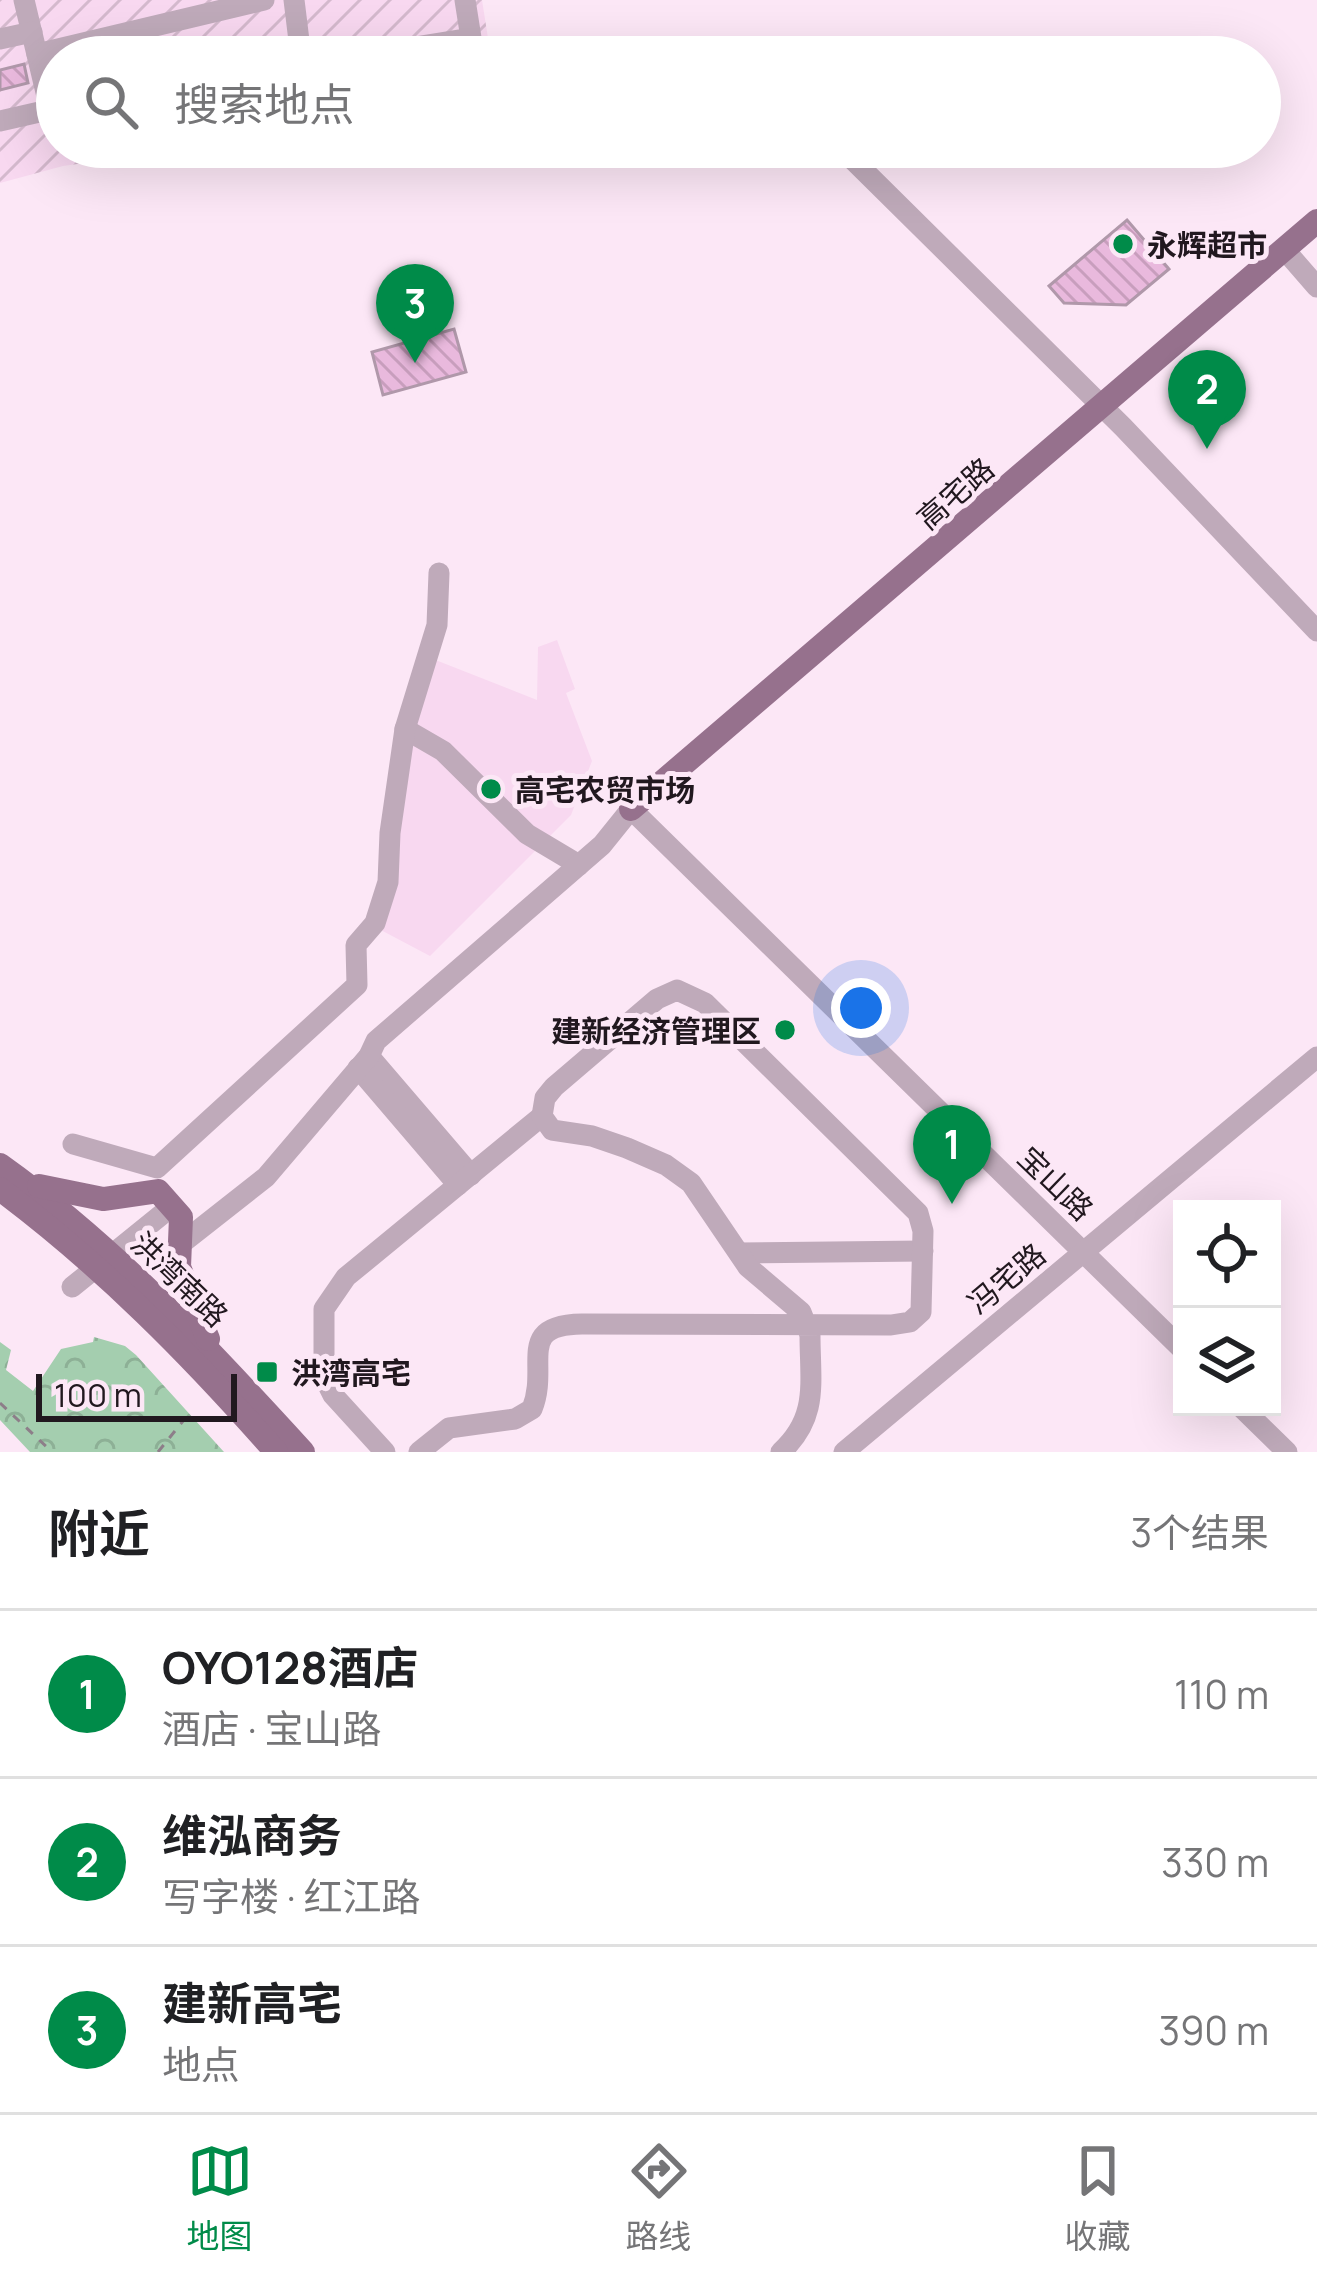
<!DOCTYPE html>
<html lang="zh">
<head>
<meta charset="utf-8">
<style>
	body { margin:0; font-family:Manrope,"Noto Sans SC",sans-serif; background:#f6f6f6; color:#202124 }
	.controls { position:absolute; right:36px; bottom:36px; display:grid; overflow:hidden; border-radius:0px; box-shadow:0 12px 48px #0002 }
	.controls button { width:108px; height:108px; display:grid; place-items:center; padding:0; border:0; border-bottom:3px solid #e0e0e0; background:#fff; color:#202124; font:60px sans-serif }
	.scale { position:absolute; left:36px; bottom:30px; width:201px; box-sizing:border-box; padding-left:12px; border:6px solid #21181f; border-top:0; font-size:33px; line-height:42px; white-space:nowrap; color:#21181f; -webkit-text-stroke:9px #fce7f6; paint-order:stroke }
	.you { position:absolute; left:861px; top:1008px; width:42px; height:42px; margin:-30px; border:9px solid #fff; border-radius:50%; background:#1a73e8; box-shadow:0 0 0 18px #1a73e833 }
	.badge { display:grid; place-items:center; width:78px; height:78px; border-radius:50%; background:#008b49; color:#fff; font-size:39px; font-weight:700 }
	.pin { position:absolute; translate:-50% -99px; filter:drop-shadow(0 3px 6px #0008) }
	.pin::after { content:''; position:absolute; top:63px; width:42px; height:36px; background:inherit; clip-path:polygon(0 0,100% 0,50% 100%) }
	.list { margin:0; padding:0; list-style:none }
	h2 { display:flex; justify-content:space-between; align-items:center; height:156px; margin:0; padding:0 48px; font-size:51px }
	h2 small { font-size:39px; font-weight:400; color:#757577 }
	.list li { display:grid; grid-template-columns:78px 1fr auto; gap:36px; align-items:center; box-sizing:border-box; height:168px; padding:0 48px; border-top:3px solid #e0e0e0 }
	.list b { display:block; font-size:45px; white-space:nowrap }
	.list p { margin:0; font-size:39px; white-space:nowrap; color:#757577 }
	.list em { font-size:39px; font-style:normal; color:#757577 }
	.icon { flex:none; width:66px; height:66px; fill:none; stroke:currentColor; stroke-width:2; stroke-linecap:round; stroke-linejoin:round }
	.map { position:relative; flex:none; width:1317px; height:1452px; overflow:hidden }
	.search { position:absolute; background:#fff; box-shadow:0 12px 48px #0002; left:36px; right:36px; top:36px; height:132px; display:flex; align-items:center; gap:30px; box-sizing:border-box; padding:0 42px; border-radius:66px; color:#757577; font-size:45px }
	.sheet { height:660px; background:#fff }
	nav { display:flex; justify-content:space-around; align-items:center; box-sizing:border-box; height:168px; border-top:3px solid #e0e0e0; background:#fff; font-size:33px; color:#757577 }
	nav a { display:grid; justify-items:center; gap:6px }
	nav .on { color:#008b49 }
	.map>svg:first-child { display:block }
</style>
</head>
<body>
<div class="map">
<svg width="1317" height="1452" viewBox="0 0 1317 1452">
	<defs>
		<pattern id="industrial-furrows" width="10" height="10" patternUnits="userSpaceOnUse" patternTransform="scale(3)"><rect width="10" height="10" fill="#f8d8f0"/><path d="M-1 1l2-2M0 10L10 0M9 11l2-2" fill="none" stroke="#d4b9cd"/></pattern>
		<pattern id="park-crowns" width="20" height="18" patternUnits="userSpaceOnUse" patternTransform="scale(3)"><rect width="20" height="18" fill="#a4ceaf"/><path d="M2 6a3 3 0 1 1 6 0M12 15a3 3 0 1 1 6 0" fill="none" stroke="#8db096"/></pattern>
		<pattern id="building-back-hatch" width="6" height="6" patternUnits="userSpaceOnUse" patternTransform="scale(3)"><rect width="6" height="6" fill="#e9b9dd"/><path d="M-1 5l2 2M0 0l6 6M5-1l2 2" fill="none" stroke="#c89ebd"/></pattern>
	</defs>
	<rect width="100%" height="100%" fill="#fce7f6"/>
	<polygon fill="#f8d8f0" points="557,640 575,689 566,693 592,761 571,815 430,956 377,928 401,764 433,659 537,700 538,647"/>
	<polygon fill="url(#industrial-furrows)" points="0,0 482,0 491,57 57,57 57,147 199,147 63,166 0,183"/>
	<polygon fill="url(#park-crowns)" points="94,1337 125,1346 136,1355 224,1452 30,1452 0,1420 0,1342 11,1350 6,1370 33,1391 61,1349 93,1342"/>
	<g fill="url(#building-back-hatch)" stroke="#b098aa" stroke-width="3">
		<polygon points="24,64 28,83 0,90 0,70"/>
		<polygon points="1127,220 1169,269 1126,305 1064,303 1049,286"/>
		<polygon points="454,329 466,372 383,395 372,352"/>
	</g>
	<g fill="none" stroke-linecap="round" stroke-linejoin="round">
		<g stroke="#8d7e89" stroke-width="3" stroke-dasharray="9 9" stroke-linecap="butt">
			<polyline points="0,1403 52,1452"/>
			<polyline points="158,1452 187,1416"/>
		</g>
		<g stroke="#bfaaba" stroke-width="21">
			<polyline points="24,0 50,109"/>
			<polyline points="294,0 301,57"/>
			<polyline points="0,39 32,32"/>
			<polyline points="37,54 264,0"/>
			<polyline points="352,57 471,38 465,0"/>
			<polyline points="0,121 57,108"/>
			<polyline points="840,147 1123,427 1317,631"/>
			<polyline points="1284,249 1317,287"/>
			<polyline points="405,729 443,751 527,834 579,865"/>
			<polyline points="631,809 1182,1349"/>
			<polyline points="369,1056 471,1175"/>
			<polyline points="358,1068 458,1185"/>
			<polyline points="73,1144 157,1168 357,985 356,945 375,923 388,882 390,833 405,729 437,625 439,573"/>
			<polyline points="177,1247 266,1177 369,1056 376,1041 602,845 631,809"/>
			<polyline points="739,1253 923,1251"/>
			<polyline points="72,1287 171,1207"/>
			<polyline points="1241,1407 1287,1452"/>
			<polyline points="385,1452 333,1395 324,1377 324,1309 346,1277 542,1116"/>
			<path d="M419,1452L449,1428L515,1419L532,1409C550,1365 514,1325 582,1324L891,1325L910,1322L921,1312L923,1231L918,1213L705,1003L677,990L657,999L554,1087L545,1098L542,1116L552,1130L592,1136L627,1148L666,1165L691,1183L748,1267L801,1312L810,1335C810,1383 819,1417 781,1452"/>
			<polyline points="844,1452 1317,1057"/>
		</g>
		<g stroke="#96718d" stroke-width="24">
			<polyline points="631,809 1317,221"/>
			<path d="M0,1165C115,1247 208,1348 303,1452"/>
			<polyline points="39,1186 103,1199 158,1191 181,1217 179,1267 208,1339"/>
			<path d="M0,1189C103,1266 191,1355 276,1452"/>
		</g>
	</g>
	<g fill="#008b49" stroke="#fce7f6" stroke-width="4.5">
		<circle cx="1123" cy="244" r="12"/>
		<circle cx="491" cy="789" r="12"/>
		<circle cx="785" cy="1030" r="12"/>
		<rect x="255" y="1360" width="24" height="24" rx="6"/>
	</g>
	<g text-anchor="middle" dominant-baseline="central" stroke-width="10" stroke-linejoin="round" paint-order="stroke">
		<g font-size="30" font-weight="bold" fill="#21181f" stroke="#fce7f6" text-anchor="start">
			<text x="1147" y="244">永辉超市</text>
			<text x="515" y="789">高宅农贸市场</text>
			<text x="761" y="1030" text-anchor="end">建新经济管理区</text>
			<text x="291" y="1372">洪湾高宅</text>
		</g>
		<g font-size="30" fill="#21181f" stroke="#fce7f6">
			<text transform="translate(955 493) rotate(-41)">高宅路</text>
			<text transform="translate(1056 1183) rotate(44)">宝山路</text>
			<text transform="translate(1006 1278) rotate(-40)">冯宅路</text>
			<text transform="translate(180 1279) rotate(44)">洪湾南路</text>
		</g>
	</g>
</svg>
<div class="controls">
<button><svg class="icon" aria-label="locate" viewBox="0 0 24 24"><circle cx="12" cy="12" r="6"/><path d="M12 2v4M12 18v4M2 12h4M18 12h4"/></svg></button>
<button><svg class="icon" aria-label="layers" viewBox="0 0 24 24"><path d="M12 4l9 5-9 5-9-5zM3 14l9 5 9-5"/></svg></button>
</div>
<div class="scale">100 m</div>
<div class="you"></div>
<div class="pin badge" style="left:952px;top:1204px">1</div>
<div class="pin badge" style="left:1207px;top:449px">2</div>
<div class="pin badge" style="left:415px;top:363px">3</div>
<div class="search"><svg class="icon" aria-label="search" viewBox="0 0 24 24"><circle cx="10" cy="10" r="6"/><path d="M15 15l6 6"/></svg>搜索地点</div>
</div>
<section class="sheet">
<h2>附近<small>3个结果</small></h2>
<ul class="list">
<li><span class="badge">1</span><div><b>OYO128酒店</b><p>酒店 · 宝山路</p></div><em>110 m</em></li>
<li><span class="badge">2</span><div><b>维泓商务</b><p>写字楼 · 红江路</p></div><em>330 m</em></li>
<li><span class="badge">3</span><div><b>建新高宅</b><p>地点</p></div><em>390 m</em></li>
</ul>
</section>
<nav>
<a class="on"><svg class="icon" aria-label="map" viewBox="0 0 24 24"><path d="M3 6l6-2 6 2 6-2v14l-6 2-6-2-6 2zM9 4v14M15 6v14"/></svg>地图</a>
<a><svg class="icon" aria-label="directions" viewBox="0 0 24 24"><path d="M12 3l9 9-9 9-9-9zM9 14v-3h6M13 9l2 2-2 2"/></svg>路线</a>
<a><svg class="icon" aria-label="saved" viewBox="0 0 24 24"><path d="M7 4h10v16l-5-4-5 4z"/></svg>收藏</a>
</nav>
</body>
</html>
